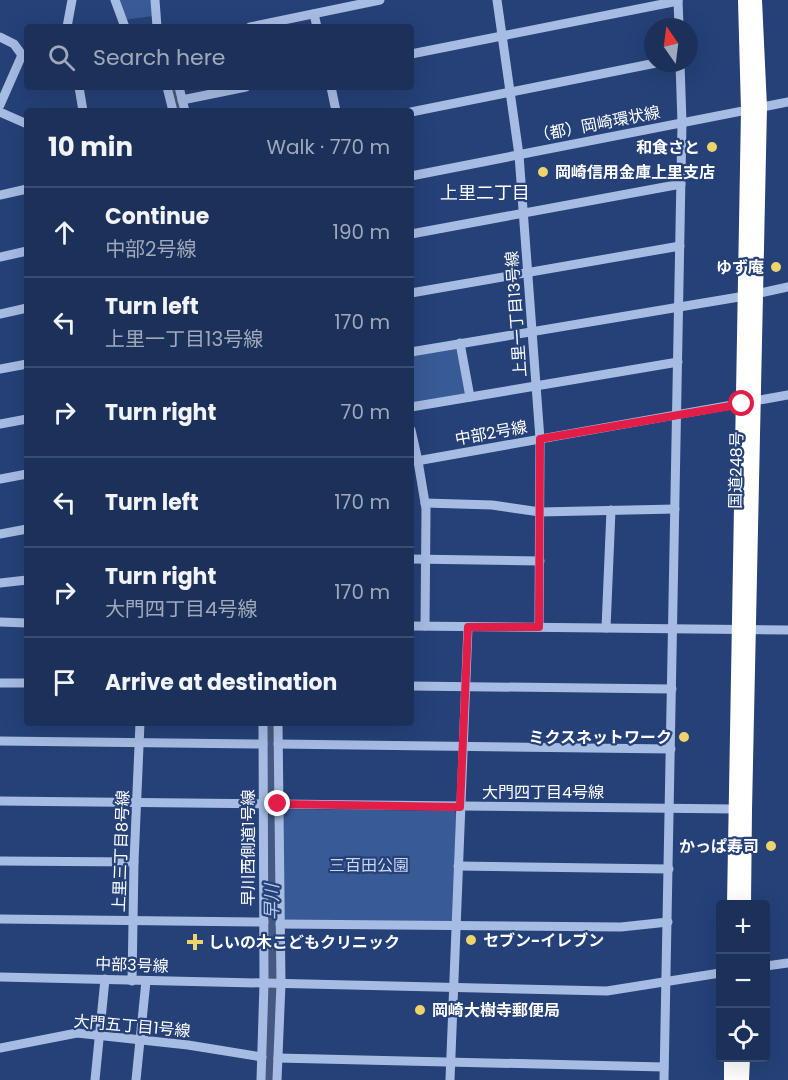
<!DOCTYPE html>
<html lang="en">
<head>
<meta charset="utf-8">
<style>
	body { margin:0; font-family:Poppins,"Noto Sans JP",sans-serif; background:#253960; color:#f1f3f6 }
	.controls { position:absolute; right:18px; bottom:18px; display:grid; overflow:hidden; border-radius:6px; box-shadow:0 6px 24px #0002 }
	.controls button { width:54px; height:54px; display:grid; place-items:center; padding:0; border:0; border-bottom:2px solid #3a4c70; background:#1c315a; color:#f1f3f6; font:30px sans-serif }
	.compass { position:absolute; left:644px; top:18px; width:54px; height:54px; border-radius:50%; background:#1c315a; box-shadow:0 6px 24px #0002; rotate:346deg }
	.stop { position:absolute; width:18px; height:18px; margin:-14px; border:4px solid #e11d48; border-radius:50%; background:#fff }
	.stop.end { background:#e11d48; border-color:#fff; box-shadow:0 2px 6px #0008 }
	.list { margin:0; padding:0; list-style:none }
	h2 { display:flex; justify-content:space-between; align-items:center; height:78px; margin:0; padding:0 24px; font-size:26px }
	h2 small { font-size:20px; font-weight:400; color:#a0a9bb }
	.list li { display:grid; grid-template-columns:39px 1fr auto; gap:18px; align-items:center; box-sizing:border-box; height:90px; padding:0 24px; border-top:2px solid #3a4c70 }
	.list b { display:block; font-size:22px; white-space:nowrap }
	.list p { margin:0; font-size:20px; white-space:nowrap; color:#a0a9bb }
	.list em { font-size:20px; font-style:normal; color:#a0a9bb }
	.icon { flex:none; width:33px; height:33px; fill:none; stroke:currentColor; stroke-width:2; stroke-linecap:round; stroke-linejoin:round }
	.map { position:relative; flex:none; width:788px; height:1080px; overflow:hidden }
	.search { position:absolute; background:#1c315a; box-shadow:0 6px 24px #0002; left:24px; top:24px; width:390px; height:66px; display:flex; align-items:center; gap:15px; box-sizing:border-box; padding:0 21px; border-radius:6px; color:#a0a9bb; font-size:22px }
	.panel { position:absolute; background:#1c315a; box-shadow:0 6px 24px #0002; left:24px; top:108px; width:390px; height:618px; border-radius:6px }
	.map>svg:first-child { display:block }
</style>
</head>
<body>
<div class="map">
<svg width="788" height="1080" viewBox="0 0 788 1080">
	<rect width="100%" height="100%" fill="#254178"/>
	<g fill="#385a96">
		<polygon points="117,0 153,0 153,16 124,20"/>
		<polygon points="456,347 460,349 465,395 411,404 411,355"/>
		<polygon points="284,809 454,811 456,813 453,919 451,922 286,920 283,918 282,810"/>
	</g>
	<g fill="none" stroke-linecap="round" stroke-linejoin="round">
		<g stroke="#445982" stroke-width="14">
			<polyline points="173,87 179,111"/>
			<polyline points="267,1080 271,992 271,723"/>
		</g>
		<g stroke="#a7bce3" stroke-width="9">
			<polyline points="115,0 125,27"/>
			<polyline points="155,0 157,27"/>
			<polyline points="497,0 519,155 540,439 539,627"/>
			<polyline points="678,0 679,27"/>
			<polyline points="314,14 317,27"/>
			<polyline points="67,27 72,0"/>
			<polyline points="250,27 380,0"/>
			<polyline points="0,37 14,44 22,55"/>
			<polyline points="411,54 678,1"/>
			<polyline points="79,87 83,111"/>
			<polyline points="167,87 173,111"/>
			<polyline points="179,87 185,111"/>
			<polyline points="331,87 336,111"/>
			<polyline points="182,100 246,87"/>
			<polyline points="0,105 22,55"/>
			<polyline points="0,112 27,124"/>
			<polyline points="411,112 656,63"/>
			<polyline points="411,176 788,102"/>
			<polyline points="0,195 27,189"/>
			<polyline points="411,234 681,184"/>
			<polyline points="0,257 27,251"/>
			<polyline points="411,293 680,246"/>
			<polyline points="756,294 788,287"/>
			<polyline points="0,314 27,308"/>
			<polyline points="460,343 470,397"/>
			<polyline points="411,352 745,296"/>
			<polyline points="0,369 27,364"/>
			<polyline points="411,407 678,362"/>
			<polyline points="0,424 27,419"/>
			<polyline points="411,430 418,461 426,509 425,626"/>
			<polyline points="411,462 788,395"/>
			<polyline points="0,479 27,474"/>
			<polyline points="425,503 492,505 540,512 675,509"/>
			<polyline points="0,534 27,529"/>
			<polyline points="411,559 540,561"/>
			<polyline points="0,583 27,580"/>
			<polyline points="0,622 27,623"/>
			<polyline points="411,626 788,630"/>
			<polyline points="606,628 611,510"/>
			<polyline points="0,683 27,683"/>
			<polyline points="411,686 672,689"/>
			<polyline points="0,741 263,744"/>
			<polyline points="278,744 671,749"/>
			<polyline points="0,801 735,809"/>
			<polyline points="0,861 134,862"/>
			<polyline points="458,866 669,869"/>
			<polyline points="0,919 264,922"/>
			<polyline points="280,924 621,927 668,922"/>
			<polyline points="766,966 788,963"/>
			<polyline points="0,977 607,991 720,973"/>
			<polyline points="132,981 134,862 140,723"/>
			<polyline points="0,1048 77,1033 188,1045 262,1057"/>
			<polyline points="278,1058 664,1067"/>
			<polyline points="95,1080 105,979"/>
			<polyline points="136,1080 146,981"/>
			<polyline points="261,1080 264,983 263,723"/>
			<polyline points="277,1080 281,984 278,723"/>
			<polyline points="450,1080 468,627"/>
			<polyline points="664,1080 682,123 680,63"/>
		</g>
		<g stroke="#fff" stroke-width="14">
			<polyline points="734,904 748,110 745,0"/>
			<polyline points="744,904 745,810 760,107 755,0"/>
			<polyline points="731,1080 731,1058"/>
			<polyline points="742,1080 743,1058"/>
		</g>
	</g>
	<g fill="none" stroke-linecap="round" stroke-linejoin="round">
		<polyline stroke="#e11d48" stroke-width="8" points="278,804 460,807 468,627 539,627 540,439 742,404"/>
	</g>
	<g fill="#edd46c" stroke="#254178" stroke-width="2">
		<circle cx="712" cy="147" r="6"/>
		<circle cx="543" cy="172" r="6"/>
		<circle cx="776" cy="267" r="6"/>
		<circle cx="684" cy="737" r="6"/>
		<circle cx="771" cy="846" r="6"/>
		<circle cx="471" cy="940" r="6"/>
		<path d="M192 933h6v6h6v6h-6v6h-6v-6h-6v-6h6z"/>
		<circle cx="420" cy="1010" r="6"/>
	</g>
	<g text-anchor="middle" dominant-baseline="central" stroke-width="4.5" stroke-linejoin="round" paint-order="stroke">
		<g font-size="16" fill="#fff" stroke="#254178">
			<text transform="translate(597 124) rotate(-11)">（都）岡崎環状線</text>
			<text transform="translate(516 314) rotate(-94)">上里一丁目13号線</text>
			<text transform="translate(491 433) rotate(-10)">中部2号線</text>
			<text transform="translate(736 470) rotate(-89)">国道248号</text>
			<text x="543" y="792">大門四丁目4号線</text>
			<text transform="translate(248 848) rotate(-90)">早川西側道1号線</text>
			<text transform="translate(121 851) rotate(-88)">上里三丁目8号線</text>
			<text transform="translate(132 965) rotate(2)">中部3号線</text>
			<text transform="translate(132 1026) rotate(5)">大門五丁目1号線</text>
		</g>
		<g font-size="16" font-weight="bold" fill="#fff" stroke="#254178" text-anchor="end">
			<text x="700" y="147">和食さと</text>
			<text x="555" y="172" text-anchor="start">岡崎信用金庫上里支店</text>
			<text x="764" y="267">ゆず庵</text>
			<text x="672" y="737">ミクスネットワーク</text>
			<text x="759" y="846">かっぱ寿司</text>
			<text x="483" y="940" text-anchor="start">セブン-イレブン</text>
			<text x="208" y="942" text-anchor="start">しいの木こどもクリニック</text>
			<text x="432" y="1010" text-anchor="start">岡崎大樹寺郵便局</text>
		</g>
		<g font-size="16" fill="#c9d8f3" stroke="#254178">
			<text x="369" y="865">三百田公園</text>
		</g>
		<g font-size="18" fill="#fff" stroke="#254178">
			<text x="485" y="192">上里二丁目</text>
		</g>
		<g font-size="18" font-style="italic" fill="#b2c7eb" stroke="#254178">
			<text transform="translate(271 902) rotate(-90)">早川</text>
		</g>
	</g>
</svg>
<div class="controls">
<button>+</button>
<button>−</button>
<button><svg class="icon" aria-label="locate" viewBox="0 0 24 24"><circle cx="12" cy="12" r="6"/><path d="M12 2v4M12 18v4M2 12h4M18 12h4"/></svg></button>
</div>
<svg class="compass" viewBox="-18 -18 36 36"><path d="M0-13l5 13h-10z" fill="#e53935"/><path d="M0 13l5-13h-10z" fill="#a0a9bb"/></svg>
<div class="stop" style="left:742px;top:404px"></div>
<div class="stop end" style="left:278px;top:804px"></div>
<div class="search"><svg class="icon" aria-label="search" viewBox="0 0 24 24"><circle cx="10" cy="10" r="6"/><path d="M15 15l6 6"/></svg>Search here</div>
<section class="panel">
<h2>10 min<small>Walk · 770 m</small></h2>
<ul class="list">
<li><svg class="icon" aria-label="ahead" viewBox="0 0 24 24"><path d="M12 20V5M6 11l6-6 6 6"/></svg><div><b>Continue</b><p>中部2号線</p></div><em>190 m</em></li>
<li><svg class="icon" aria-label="left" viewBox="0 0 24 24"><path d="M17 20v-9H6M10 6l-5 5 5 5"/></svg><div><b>Turn left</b><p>上里一丁目13号線</p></div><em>170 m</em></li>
<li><svg class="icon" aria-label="right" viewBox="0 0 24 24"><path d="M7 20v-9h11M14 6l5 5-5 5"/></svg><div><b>Turn right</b></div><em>70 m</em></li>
<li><svg class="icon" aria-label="left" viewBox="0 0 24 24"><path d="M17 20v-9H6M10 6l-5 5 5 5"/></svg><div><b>Turn left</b></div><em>170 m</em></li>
<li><svg class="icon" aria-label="right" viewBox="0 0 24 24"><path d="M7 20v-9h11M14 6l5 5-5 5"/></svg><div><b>Turn right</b><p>大門四丁目4号線</p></div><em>170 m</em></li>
<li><svg class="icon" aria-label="arrive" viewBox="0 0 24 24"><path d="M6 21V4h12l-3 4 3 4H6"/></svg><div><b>Arrive at destination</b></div></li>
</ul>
</section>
</div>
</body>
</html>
